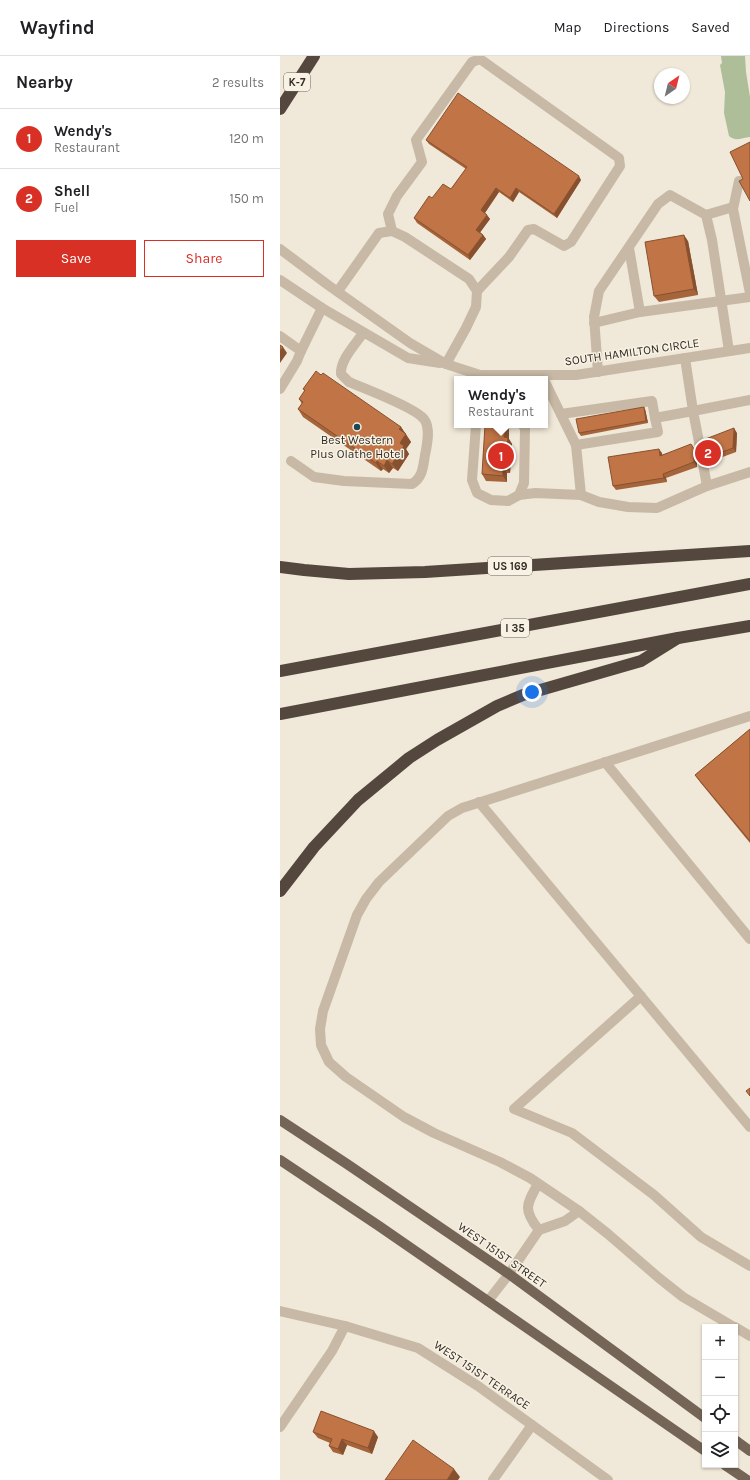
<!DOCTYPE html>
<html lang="en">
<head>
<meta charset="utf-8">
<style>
	body { margin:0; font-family:Karla,sans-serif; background:#f6f6f6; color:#202124 }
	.controls { position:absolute; right:12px; bottom:12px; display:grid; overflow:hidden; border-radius:0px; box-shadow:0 1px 3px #0004 }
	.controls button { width:36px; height:36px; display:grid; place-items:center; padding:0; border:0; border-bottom:1px solid #e0e0e0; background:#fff; color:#202124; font:20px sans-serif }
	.compass { position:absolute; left:374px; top:12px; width:36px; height:36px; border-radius:50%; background:#fff; box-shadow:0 1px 3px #0004; rotate:35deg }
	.you { position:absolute; left:252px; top:636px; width:14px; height:14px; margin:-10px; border:3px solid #fff; border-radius:50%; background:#1a73e8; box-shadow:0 0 0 6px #1a73e833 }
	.badge { display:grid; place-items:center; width:26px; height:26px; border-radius:50%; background:#d93025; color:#fff; font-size:13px; font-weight:700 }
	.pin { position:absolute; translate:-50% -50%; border:2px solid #fff; box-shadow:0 1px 4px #0006 }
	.popup { position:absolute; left:174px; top:320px; width:94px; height:52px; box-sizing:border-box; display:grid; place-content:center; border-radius:0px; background:#fff; filter:drop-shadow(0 1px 3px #0005); font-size:13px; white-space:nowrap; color:#757577 }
	.popup b { font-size:15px; color:#202124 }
	.popup::after { content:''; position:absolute; left:50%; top:100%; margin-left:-8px; border:8px solid transparent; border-top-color:#fff }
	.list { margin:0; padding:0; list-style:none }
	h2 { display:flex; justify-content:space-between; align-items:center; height:52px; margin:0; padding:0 16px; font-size:17px }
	h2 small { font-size:13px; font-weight:400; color:#757577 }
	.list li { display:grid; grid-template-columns:26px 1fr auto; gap:12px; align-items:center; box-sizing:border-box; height:60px; padding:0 16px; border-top:1px solid #e0e0e0 }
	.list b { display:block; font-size:15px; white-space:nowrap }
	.list p { margin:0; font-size:13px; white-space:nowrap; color:#757577 }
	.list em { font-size:13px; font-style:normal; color:#757577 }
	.actions { display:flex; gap:8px; padding:12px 16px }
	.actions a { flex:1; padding:9px 0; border:1px solid #d93025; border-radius:0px; text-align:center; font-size:14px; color:#d93025 }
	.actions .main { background:#d93025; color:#fff }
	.icon { flex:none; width:22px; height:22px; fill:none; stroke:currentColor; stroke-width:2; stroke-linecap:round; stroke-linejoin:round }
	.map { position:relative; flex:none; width:470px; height:1424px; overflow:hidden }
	header { display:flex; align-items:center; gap:24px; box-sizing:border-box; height:56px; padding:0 20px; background:#fff; border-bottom:1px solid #e0e0e0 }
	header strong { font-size:19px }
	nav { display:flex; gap:22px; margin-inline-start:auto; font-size:14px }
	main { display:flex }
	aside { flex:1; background:#fff }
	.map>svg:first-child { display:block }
</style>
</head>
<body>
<header>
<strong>Wayfind</strong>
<nav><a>Map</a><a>Directions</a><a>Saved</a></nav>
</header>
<main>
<aside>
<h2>Nearby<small>2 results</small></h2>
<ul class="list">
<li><span class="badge">1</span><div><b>Wendy's</b><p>Restaurant</p></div><em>120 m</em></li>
<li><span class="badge">2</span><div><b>Shell</b><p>Fuel</p></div><em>150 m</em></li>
</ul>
<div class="actions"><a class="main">Save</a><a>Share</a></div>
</aside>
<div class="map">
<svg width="470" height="1424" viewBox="0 0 470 1424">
	<rect width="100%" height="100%" fill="#f0e8d8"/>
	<path fill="#adbe99" d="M441,0H465L466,16L470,41V81C461,82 456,86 449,80L444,57L445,36L440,9L442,7Z"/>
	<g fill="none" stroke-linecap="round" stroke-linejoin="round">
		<g stroke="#c7b9a5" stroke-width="10">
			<polyline points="459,125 453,153 470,237"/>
			<polyline points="426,159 453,151"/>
			<polyline points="112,175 108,158 117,140 142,106 136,84 192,6 200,3 339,102 340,110 291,186 284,190 254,173 248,174 229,201 197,235"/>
			<polyline points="349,192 360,256 470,241"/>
			<polyline points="0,193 48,229 130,287 166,308 200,319 296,319 470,292"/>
			<polyline points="0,224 42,252 128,302 160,307"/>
			<polyline points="58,235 99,177 112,175 125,181 189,223 197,235 196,251 186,272 166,308"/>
			<polyline points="314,267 360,256"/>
			<polyline points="0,280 21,295"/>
			<polyline points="318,316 314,261 319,235 378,148 390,139 426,159 432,184 449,295"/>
			<polyline points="265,326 296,389 301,439 319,446 348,451 377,452 427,430 470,416"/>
			<polyline points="0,333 17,305 21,295 42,252"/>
			<polyline points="281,358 372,345 375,362 413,355 405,302"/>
			<polyline points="196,369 192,424 197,437 211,444 228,445 239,439 244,427 245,373 243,369"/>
			<polyline points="296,389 378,376 375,362"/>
			<polyline points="420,391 413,355 470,344"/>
			<path d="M11,405L34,421L64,425L132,428C143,421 143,411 145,399C147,389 151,372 144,363C136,352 84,332 69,326L61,318C60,304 75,289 83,277"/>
			<polyline points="423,408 427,430"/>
			<polyline points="239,439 255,437 301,439"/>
			<polyline points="325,706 470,883"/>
			<polyline points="199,746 470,1071"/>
			<polyline points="361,940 234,1053 292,1077 374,1139 421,1181 470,1210"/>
			<path d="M258,1128C246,1149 243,1154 259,1174"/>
			<polyline points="208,1245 229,1218 259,1174 285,1165 299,1155"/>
			<polyline points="0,1255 65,1270 138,1292 198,1330 328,1424"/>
			<polyline points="454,1271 403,1241 379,1222 328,1178 299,1155 250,1122 220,1106 154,1077 124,1061 66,1021 49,1006 41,989 40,973 43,955 77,859 86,843 99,826 168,760 182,752 470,660"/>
			<polyline points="455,1271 470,1280"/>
			<polyline points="0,1371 52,1295 65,1270"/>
			<polyline points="213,1424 252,1369"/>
		</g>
		<g stroke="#756557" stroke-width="10">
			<polyline points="0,1064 67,1108 229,1218 425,1362"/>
			<polyline points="0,1104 99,1170 425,1395"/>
			<polyline points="455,1384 470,1395"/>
			<polyline points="445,1409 467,1424"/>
		</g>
		<g stroke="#54473d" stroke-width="12">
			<polyline points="0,53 34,0"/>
			<polyline points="0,511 24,514 69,518 145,516 470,495"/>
			<polyline points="0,615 470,528"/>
			<polyline points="0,658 398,582 470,570"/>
			<polyline points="0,835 34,791 78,744 129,702 157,684 217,650 243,639 361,605 398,582"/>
		</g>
	</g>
	<g fill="#a6643b">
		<polygon points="146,84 301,124 277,162 239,136 233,146 219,136 205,157 210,163 200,176 203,179 206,183 190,204 137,167 134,162 152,142 171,133 186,113 149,88"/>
		<polygon points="408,185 418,239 379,246 374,240"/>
		<polygon points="41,319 121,371 131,386 126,393 129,398 118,415 113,412 109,417 103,413 101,415 23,361 18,353 22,348 19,343 25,335 23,333"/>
		<polygon points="365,353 368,367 301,380 299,377"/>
		<polygon points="229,373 229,383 232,388 230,417 227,417 227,426 206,425 202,418"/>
		<polygon points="457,377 456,396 429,406 426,402 421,402 417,405 417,411 386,422 387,426 336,434 333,430 382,397 382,399 414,393 419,393"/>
		<polygon points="470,673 470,787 420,726 415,719"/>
		<polygon points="33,1376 98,1381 92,1398 67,1389 63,1399 53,1396 49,1390 50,1387 38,1382"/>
	</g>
	<g fill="#875130">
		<polygon points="299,120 301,124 277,162 274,158"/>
		<polygon points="216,132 219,136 204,158 201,154"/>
		<polygon points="236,132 239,136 233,146 230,142"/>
		<polygon points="207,159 210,163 199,178 196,174"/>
		<polygon points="203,179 206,183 190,204 188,199"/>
		<polygon points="404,179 408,185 418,239 414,233"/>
		<polygon points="3,291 7,297 0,307 0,295"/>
		<polygon points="364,351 365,353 368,367 366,365"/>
		<polygon points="225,369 226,369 229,373 229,383 232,388 230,417 226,411 224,381"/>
		<polygon points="121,371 131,386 126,393 129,398 118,415 112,408 120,387 119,373"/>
		<polygon points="454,372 457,377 456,396 453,392"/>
		<polygon points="379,393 382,397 383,404 380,400"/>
		<polygon points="414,401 417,405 417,411 414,406"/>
		<polygon points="107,404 113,412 109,417 104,410"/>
		<polygon points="97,405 103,413 101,415 96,407"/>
		<polygon points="223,411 227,417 227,426 223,420"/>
		<polygon points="383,418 386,422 387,426 384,422"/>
		<polygon points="94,1375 98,1381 92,1398 88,1392"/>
		<polygon points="62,1383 67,1389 63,1399 58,1393"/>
		<polygon points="174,1413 180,1421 178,1424 167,1424"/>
	</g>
	<g fill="#c17445" stroke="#875130">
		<polygon points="178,37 299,120 274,158 236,132 230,142 216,132 201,154 207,159 196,174 203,179 188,199 134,162 149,140 152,142 163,128 171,133 187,111 146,84"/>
		<polygon points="470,86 470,145 459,125 463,123 450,96"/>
		<polygon points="404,179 414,233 374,240 365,186"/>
		<polygon points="0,289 3,291 0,295"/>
		<polygon points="36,315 41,319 43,317 121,371 119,373 126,378 120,387 124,390 112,408 107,404 104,410 97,405 96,407 18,353 23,346 19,343 25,334 23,333"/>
		<polygon points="364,351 366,365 299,377 296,363"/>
		<polygon points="205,369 225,369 224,381 228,382 226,411 223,411 223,420 202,418"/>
		<polygon points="454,372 453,392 426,402 422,398 418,397 414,401 414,406 383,418 384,422 333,430 328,401 379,393 380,400 411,388 414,393 419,393 423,389 423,384"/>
		<polygon points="470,673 470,785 415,719"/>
		<polygon points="470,1032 470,1040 466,1035"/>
		<polygon points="41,1355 94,1375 88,1392 62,1383 58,1393 49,1390 52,1383 33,1376"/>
		<polygon points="133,1384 174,1413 167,1424 105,1424"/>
	</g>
	<circle fill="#1d4853" stroke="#f8f2e4" stroke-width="1.5" cx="77" cy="371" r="4"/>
	<g text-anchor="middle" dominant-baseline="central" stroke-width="3" stroke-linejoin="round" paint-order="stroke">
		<g fill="#f8f2e4" stroke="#6e675f" stroke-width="1">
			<rect x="4" y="17" width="26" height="18" rx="3"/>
			<rect x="208" y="501" width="44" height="18" rx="3"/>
			<rect x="221" y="563" width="28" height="18" rx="3"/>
		</g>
		<g font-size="11" font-weight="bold" fill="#332c26">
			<text x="17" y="26">K-7</text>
			<text x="230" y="510">US 169</text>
			<text x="235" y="572">I 35</text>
		</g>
		<g font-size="12" fill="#332c26" stroke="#f8f2e4">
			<text transform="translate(352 296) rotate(-8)">SOUTH HAMILTON CIRCLE</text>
			<text transform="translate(222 1199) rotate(35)">WEST 151ST STREET</text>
			<text transform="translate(202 1319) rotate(34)">WEST 151ST TERRACE</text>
		</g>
		<g font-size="12" fill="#332c26" stroke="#f8f2e4">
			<text x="77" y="384">Best Western<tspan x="77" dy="14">Plus Olathe Hotel</tspan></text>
		</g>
	</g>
</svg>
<div class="controls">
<button>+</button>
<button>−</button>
<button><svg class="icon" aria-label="locate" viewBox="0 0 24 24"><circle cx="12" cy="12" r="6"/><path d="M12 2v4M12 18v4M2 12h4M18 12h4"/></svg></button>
<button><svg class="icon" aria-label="layers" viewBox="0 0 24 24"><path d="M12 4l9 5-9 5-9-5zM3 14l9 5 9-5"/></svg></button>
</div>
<svg class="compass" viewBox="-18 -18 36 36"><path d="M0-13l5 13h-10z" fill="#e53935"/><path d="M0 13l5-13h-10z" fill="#757577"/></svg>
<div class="you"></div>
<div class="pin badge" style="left:221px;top:400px">1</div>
<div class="popup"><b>Wendy's</b>Restaurant</div>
<div class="pin badge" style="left:428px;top:397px">2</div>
</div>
</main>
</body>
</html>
